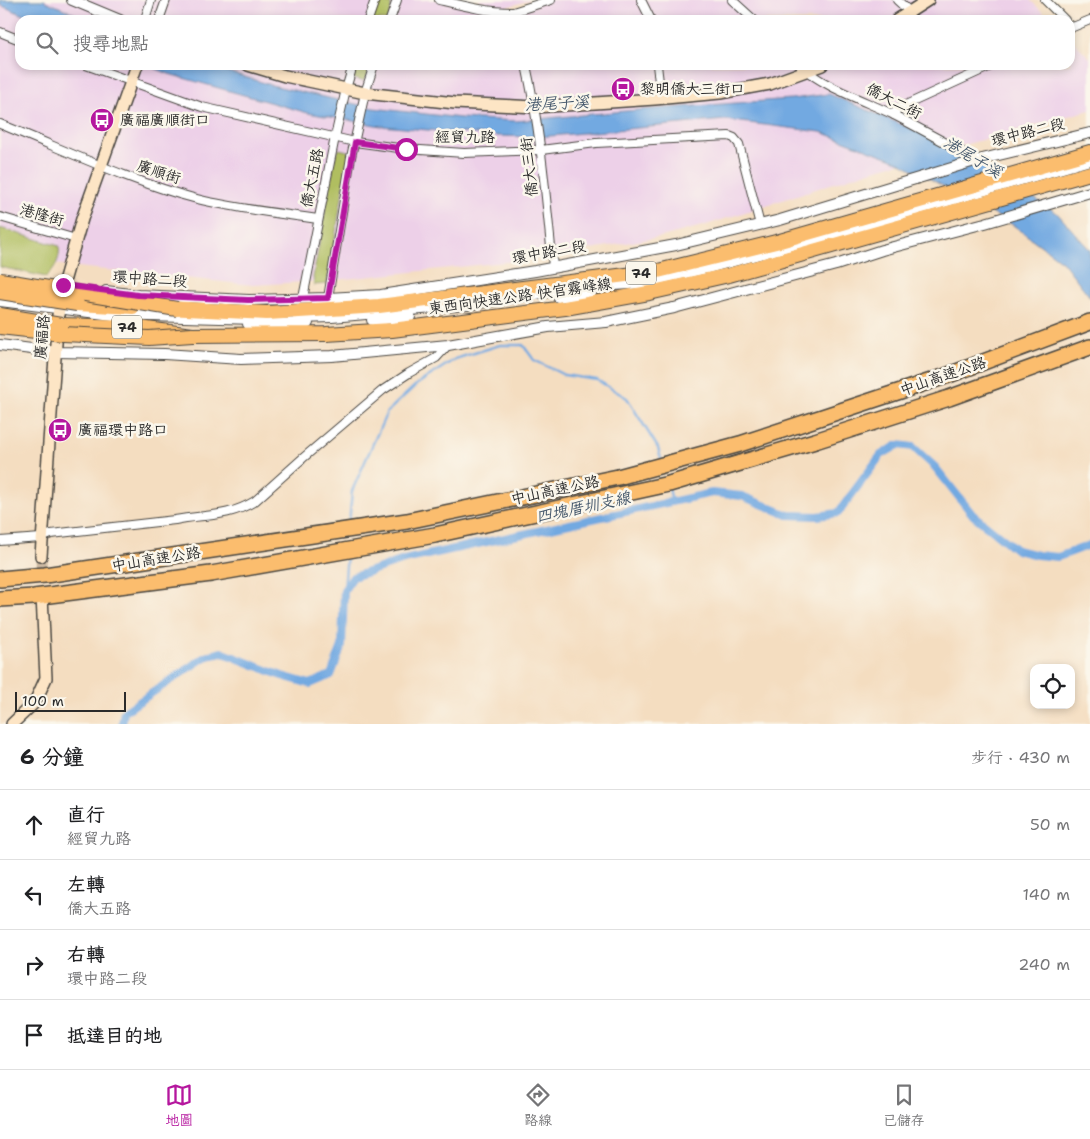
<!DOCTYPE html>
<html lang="zh-TW">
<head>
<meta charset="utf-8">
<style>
	body { margin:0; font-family:"Shantell Sans","LXGW WenKai TC",sans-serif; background:#f2f2f2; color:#202124 }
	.controls { position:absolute; right:15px; bottom:15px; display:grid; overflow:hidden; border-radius:10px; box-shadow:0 2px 8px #0003 }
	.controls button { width:45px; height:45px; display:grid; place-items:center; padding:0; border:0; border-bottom:1px solid #e0e0e0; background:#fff; color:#202124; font:25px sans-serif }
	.scale { position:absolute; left:15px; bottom:12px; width:111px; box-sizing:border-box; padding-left:5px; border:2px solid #2b2b2b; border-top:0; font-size:14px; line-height:18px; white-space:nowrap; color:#2b2b2b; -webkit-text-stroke:4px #fbf7ec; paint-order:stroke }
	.stop { position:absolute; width:15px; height:15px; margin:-11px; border:4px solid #b5179e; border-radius:50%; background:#fff }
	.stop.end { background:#b5179e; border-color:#fff; box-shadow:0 1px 5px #0008 }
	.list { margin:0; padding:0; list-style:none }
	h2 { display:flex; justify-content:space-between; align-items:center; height:65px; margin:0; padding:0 20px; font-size:21px }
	h2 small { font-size:16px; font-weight:400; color:#757577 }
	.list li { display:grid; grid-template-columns:32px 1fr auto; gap:15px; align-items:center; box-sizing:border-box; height:70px; padding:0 20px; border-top:1px solid #e0e0e0 }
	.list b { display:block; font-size:19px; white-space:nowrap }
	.list p { margin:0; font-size:16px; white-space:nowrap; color:#757577 }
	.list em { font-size:16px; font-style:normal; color:#757577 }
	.icon { flex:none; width:28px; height:28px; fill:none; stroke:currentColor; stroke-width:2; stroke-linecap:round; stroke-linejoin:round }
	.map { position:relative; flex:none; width:1090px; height:724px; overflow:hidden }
	.search { position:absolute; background:#fff; box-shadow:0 2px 8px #0003; left:15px; right:15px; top:15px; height:55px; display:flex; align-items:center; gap:12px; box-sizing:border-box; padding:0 18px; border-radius:15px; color:#757577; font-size:19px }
	.sheet { height:345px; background:#fff }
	nav { display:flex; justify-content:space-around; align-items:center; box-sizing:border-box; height:70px; border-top:1px solid #e0e0e0; background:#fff; font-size:14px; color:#757577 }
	nav a { display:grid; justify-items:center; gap:2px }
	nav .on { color:#b5179e }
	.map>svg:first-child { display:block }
</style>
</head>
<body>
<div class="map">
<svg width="1090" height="724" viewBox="0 0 1090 724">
	<rect width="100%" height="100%" fill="#fbf7ec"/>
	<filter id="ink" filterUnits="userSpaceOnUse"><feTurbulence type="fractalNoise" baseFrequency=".02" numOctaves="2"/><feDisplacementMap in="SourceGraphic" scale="10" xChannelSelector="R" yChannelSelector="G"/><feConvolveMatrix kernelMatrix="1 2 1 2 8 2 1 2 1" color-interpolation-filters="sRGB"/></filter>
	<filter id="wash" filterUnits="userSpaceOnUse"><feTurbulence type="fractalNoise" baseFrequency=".0096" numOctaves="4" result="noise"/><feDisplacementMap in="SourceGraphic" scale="20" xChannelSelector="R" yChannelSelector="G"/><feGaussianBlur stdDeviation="1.12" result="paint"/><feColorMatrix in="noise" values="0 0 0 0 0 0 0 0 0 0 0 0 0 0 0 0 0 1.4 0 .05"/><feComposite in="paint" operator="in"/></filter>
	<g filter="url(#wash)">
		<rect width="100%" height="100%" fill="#f4ddc0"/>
		<g fill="#edd0e8">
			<polygon points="0,0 471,0 480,5 502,12 526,6 536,0 1030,0 1051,20 20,20 20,65 1070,65 1070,38 1090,58 1090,110 870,171 706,225 661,237 533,259 336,280 253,285 87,268 0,257"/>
			<polygon points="477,0 530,0 503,8"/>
		</g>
		<g fill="#b0be60" stroke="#6e7446">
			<polygon points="381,1 391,4 391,10 388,20 372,20 377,6"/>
			<polygon points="356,65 371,65 367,77 363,81 354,79 353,74"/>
			<polygon points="339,149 348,151 349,156 327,284 314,285 313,277 336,153"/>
			<path d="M0,228L59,246C61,259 55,268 46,277L0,267Z"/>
		</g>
		<g fill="#72a9e1" stroke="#4e6a86">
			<polygon points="0,0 43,0 89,20 36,20 0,5"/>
			<polygon points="147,65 206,65 271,85 373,108 461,118 516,121 626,111 792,99 829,94 955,147 1057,213 1090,250 1090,297 1063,262 1013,225 898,161 821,132 725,120 539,137 499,136 381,126 308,113 169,74"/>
		</g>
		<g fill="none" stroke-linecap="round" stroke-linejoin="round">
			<g stroke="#72a9e1" stroke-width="2.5">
				<polyline points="669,488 672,502"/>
				<polyline points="349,524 352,491 387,412 416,385 455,359 500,345 523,345 534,360 564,375 597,380 627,398 658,448 661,459"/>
				<polyline points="344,590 347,555"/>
			</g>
			<polyline stroke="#72a9e1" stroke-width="8" points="122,724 124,712 205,657 221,652 282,676 310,684 331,675 342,646 344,590 353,577 404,560 712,493 742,496 788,515 818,516 838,513 881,455 898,445 913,447 935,467 973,515 1017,550 1037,555 1058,557 1090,545"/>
		</g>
	</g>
	<g filter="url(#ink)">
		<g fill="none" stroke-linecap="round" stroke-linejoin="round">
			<polyline stroke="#ccb9a2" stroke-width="11" stroke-dasharray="11 5.5" stroke-linecap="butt" points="41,556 42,596"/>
			<g stroke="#494641" stroke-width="10">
				<g id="minor">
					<path d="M439,0C464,6 487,12 513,12L551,0"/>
					<polyline points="641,0 651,20"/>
					<polyline points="732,0 754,20"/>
					<polyline points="897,0 910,12"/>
					<polyline points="1045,0 1065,20"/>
					<polyline points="147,20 146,16 151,0"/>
					<polyline points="159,20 166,0"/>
					<polyline points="368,20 375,0"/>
					<polyline points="390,20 397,0"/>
					<polyline points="1070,25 1073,27 1090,20"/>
					<polyline points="0,32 20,40"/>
					<polyline points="86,65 202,107 355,142 406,149 464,153 541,150 596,143 729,136 734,138 739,144 760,225"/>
					<path d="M526,65C541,132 546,199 553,267"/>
					<polyline points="657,65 661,99"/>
					<path d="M800,65C821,86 865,101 892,114C921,129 949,145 978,160"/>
					<polyline points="894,115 897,109 993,65"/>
					<path d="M0,124C65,150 129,181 197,199C237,209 277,213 318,219"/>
					<polyline points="0,217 76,239"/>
					<polyline points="303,298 335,137 346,89 353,65"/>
					<polyline points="328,298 351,157 365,93 374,65"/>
					<path d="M0,541L41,538L51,534L175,520C205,514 227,518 255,501L303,458L383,390L409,373L436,358L448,345"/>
				</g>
			</g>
			<g stroke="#494641" stroke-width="12">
				<g id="tertiary">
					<polyline points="72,0 120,20"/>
					<polyline points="106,291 138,295 249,300 328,298 381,295 535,271 676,245 780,220 978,160 1090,133"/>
					<polyline points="558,297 591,293"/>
					<polyline points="0,301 113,315 256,319"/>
					<polyline points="298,318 332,317 467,305 573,288 643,283 708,268 837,233 1090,160"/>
					<polyline points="372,320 410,317"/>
					<polyline points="248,324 308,323"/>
					<polyline points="0,345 55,352 164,354 241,359 332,356 448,345 548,327 606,322 674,308 836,265 882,250 985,223 1090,192"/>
				</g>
			</g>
			<g stroke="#494641" stroke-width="14">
				<g id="secondary">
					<polyline points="897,20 928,0"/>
					<polyline points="248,65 285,76 365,93 455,103 535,107 655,99 720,93 770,84 822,65"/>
					<polyline points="41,556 58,315 63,285 82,219 137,65"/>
					<polyline points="12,724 35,702 46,678 42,596"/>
				</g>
			</g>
			<g stroke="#494641" stroke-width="16">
				<g id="trunk">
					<polyline points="77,304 133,307"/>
					<polyline points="167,308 267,313 379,306 658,271 780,241 1090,152"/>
					<polyline points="61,325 132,327 192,335 326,334 392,330 565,308 649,293 729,275 1090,173"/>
				</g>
			</g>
			<g stroke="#494641" stroke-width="18">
				<g id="motorway">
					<polyline points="0,579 45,575 407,521 618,477 740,444 822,417 946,376 1090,322"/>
					<polyline points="0,599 34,597 211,574 435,535 669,484 815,441 949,398 1090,347"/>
				</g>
			</g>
			<use href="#minor" stroke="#fff" stroke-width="8"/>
			<use href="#tertiary" stroke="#fff" stroke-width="10"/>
			<use href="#secondary" stroke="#fde5c5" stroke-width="11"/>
			<use href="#trunk" stroke="#fbbd6e" stroke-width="14"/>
			<use href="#motorway" stroke="#fbbd6e" stroke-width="15"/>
			<g stroke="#494641" stroke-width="16" stroke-linecap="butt">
				<g id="trunk-bridge">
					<polyline points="0,280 177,309"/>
					<polyline points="0,292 77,304"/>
					<polyline points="0,315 61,325"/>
					<polyline points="0,327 63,334 149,338 192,335"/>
				</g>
			</g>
			<use href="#trunk-bridge" stroke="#fbbd6e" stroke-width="14"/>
		</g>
	</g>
	<g fill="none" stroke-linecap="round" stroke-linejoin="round" filter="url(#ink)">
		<polyline stroke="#b5179e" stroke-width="6" points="63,285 138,295 248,300 328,298 355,142 406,149"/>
	</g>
	<defs>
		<g id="bus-disc" transform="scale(1.25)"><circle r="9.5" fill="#b5179e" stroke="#fbf7ec"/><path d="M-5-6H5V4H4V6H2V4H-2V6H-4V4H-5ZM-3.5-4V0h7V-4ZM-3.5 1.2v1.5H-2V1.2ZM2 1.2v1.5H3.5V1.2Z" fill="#fff"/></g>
	</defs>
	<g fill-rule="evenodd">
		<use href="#bus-disc" x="623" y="89"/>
		<use href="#bus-disc" x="102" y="120"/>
		<use href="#bus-disc" x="60" y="430"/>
	</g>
	<g text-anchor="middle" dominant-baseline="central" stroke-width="5" stroke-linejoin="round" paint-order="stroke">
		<g fill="#fbf7ec" stroke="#696865" stroke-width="1">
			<rect x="626" y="261.5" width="30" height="23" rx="4"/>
			<rect x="112" y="315.5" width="30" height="23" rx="4"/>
		</g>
		<g font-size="14" font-weight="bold" fill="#2b2b2b">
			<text x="641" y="273">74</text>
			<text x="127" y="327">74</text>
		</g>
		<g font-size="15" fill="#2b2b2b" stroke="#fbf7ec" text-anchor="start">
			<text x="640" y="89">黎明僑大三街口</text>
			<text x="120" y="120">廣福廣順街口</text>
			<text x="78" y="430">廣福環中路口</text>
		</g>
		<g font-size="15" fill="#2b2b2b" stroke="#fbf7ec">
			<text transform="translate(894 101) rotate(27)">僑大二街</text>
			<text transform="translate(1028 132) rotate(-14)">環中路二段</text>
			<text x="465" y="137">經貿九路</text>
			<text transform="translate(529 167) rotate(-96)">僑大三街</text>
			<text transform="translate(159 172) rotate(18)">廣順街</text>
			<text transform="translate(312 178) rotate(-78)">僑大五路</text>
			<text transform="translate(42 215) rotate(16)">港隆街</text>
			<text transform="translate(549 252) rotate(-10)">環中路二段</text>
			<text transform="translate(150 279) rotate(4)">環中路二段</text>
			<text transform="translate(520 296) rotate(-8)">東西向快速公路 快官霧峰線</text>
			<text transform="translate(42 337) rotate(-85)">廣福路</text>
			<text transform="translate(943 376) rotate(-19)">中山高速公路</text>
			<text transform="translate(555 490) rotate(-12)">中山高速公路</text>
			<text transform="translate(156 559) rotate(-9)">中山高速公路</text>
		</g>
		<g font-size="16" font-style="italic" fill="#44576b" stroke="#fbf7ec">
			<text transform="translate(557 103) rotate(-3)">港尾子溪</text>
			<text transform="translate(973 157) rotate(31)">港尾子溪</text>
			<text transform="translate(583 507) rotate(-12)">四塊厝圳支線</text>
		</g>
	</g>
</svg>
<div class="controls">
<button><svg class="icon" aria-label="locate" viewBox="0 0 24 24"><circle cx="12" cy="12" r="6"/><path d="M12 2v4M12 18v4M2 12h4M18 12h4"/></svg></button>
</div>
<div class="scale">100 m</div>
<div class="stop" style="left:406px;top:149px"></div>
<div class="stop end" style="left:63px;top:285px"></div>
<div class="search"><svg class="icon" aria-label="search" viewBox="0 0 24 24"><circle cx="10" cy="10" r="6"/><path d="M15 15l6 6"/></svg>搜尋地點</div>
</div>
<section class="sheet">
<h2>6 分鐘<small>步行 · 430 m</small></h2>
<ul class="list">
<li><svg class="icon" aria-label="ahead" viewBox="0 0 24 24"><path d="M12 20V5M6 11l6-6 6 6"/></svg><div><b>直行</b><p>經貿九路</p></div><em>50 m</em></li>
<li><svg class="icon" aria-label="left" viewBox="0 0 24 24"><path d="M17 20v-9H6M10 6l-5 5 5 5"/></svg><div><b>左轉</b><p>僑大五路</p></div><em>140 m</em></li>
<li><svg class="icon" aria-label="right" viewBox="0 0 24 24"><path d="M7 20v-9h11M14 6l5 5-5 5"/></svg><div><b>右轉</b><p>環中路二段</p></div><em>240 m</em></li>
<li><svg class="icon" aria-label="arrive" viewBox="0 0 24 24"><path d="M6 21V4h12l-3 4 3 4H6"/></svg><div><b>抵達目的地</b></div></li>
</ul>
</section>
<nav>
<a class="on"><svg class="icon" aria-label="map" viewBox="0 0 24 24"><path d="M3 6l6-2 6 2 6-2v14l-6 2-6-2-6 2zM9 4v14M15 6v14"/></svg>地圖</a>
<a><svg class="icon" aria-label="directions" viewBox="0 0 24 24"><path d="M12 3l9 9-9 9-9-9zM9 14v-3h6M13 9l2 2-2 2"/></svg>路線</a>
<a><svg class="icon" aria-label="saved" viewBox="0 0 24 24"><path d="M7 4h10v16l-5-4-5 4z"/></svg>已儲存</a>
</nav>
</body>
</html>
